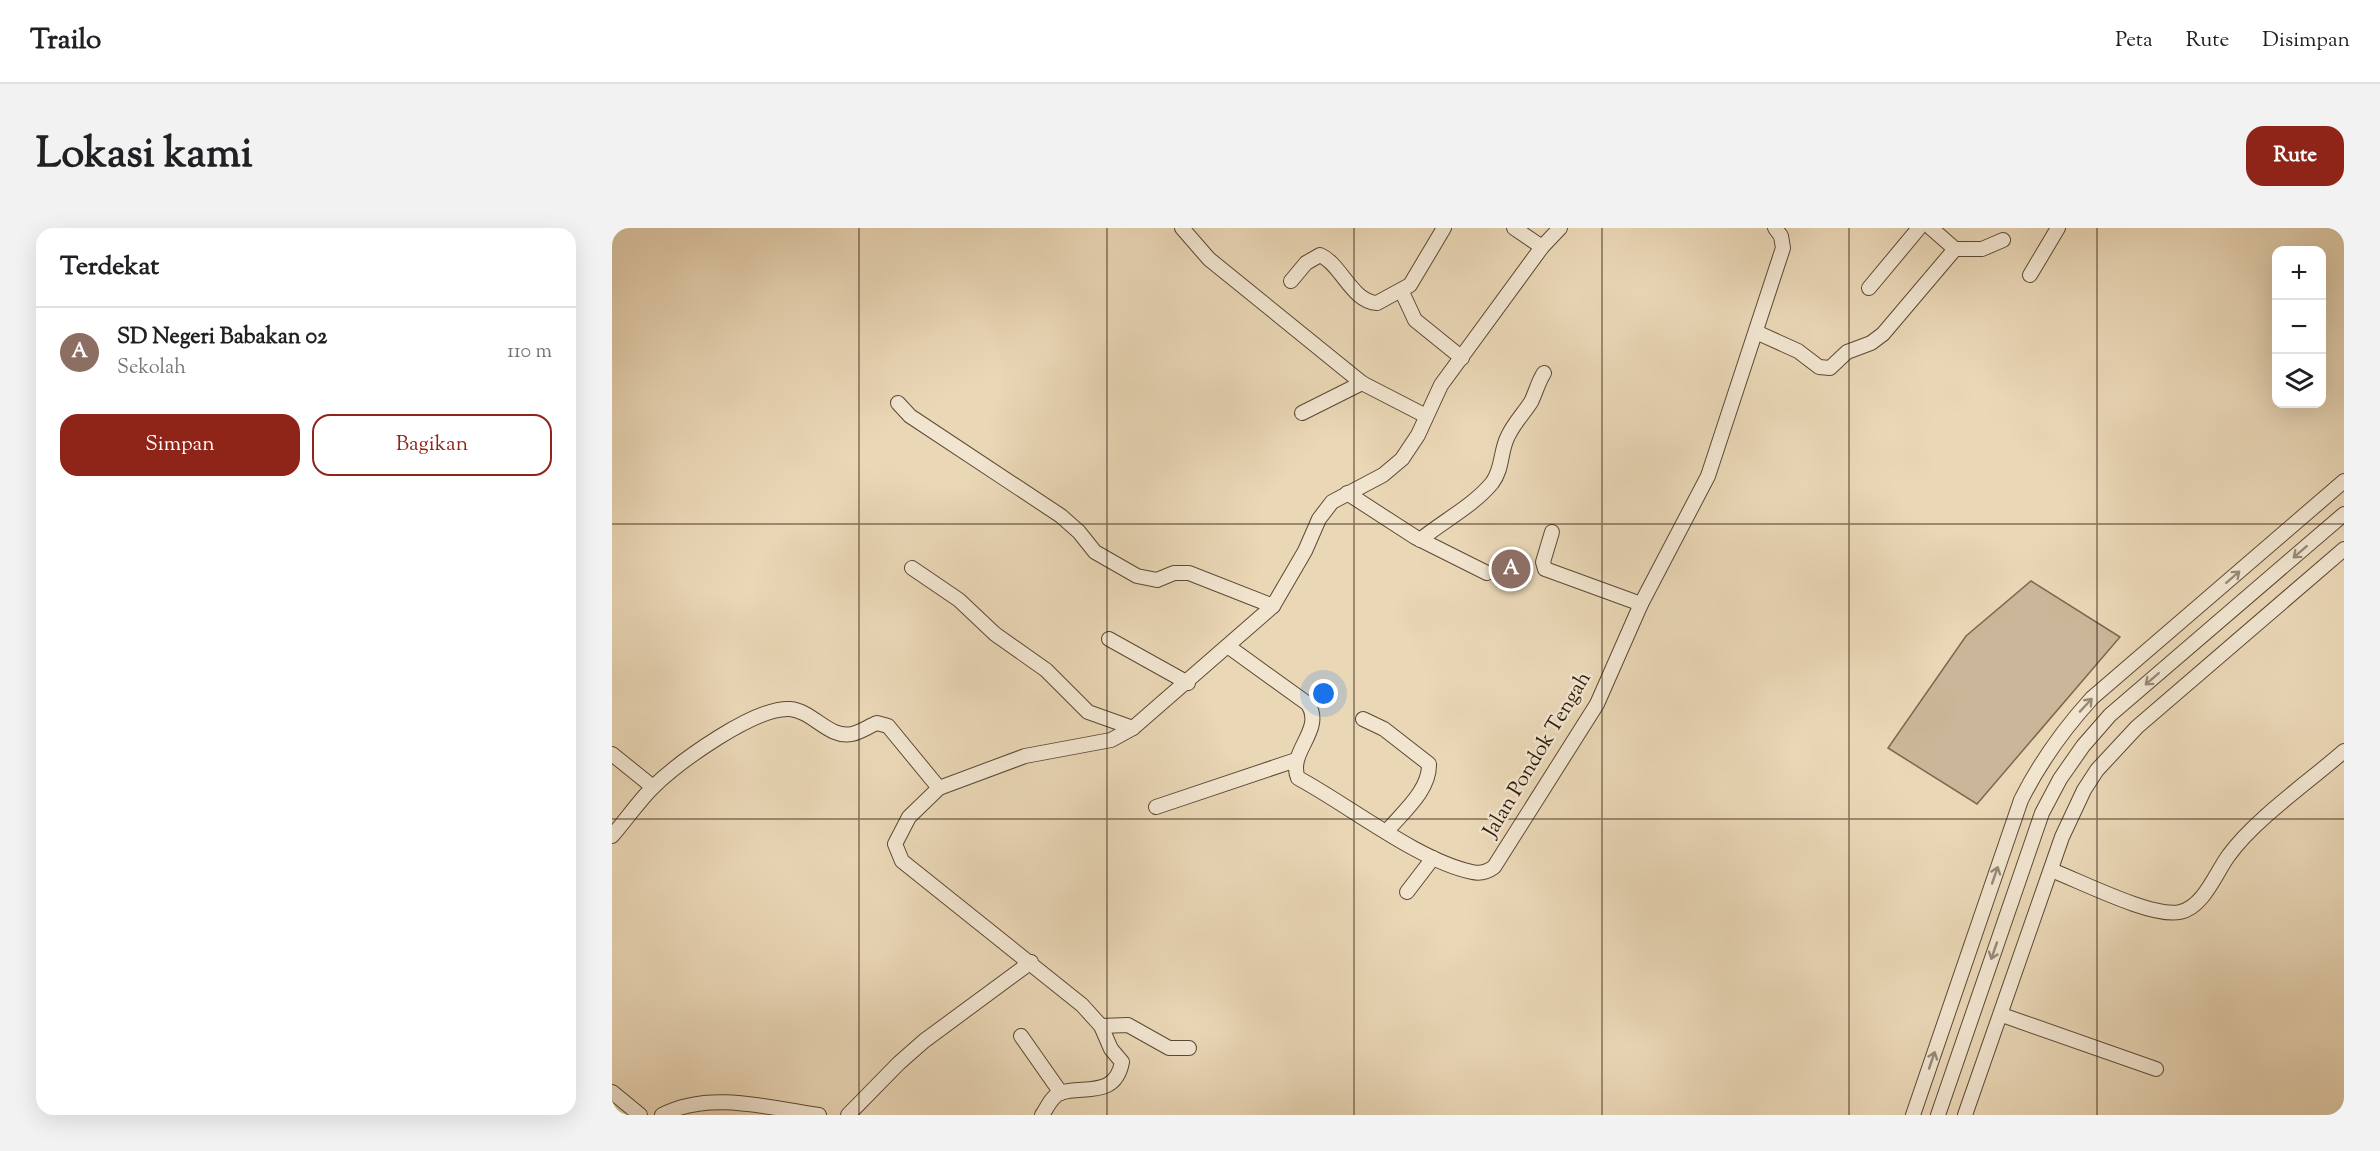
<!DOCTYPE html>
<html lang="id">
<head>
<meta charset="utf-8">
<style>
	body { margin:0; font-family:"Sorts Mill Goudy",serif; background:#f2f2f2; color:#202124 }
	.controls { position:absolute; right:18px; top:18px; display:grid; overflow:hidden; border-radius:12px; box-shadow:0 6px 24px #0002 }
	.controls button { width:54px; height:54px; display:grid; place-items:center; padding:0; border:0; border-bottom:2px solid #e0e0e0; background:#fff; color:#202124; font:30px sans-serif }
	.you { position:absolute; left:712px; top:466px; width:21px; height:21px; margin:-15px; border:4px solid #fff; border-radius:50%; background:#1a73e8; box-shadow:0 0 0 9px #1a73e833 }
	.badge { display:grid; place-items:center; width:39px; height:39px; border-radius:50%; background:#8f2418; color:#fff; font-size:20px; font-weight:700 }
	.pin { position:absolute; translate:-50% -50%; border:3px solid #fff; box-shadow:0 2px 6px #0006 }
	.list { margin:0; padding:0; list-style:none }
	h2 { display:flex; justify-content:space-between; align-items:center; height:78px; margin:0; padding:0 24px; font-size:26px }
	h2 small { font-size:20px; font-weight:400; color:#757577 }
	.list li { display:grid; grid-template-columns:39px 1fr auto; gap:18px; align-items:center; box-sizing:border-box; height:90px; padding:0 24px; border-top:2px solid #e0e0e0 }
	.list b { display:block; font-size:22px; white-space:nowrap }
	.list p { margin:0; font-size:20px; white-space:nowrap; color:#757577 }
	.list em { font-size:20px; font-style:normal; color:#757577 }
	.actions { display:flex; gap:12px; padding:18px 24px }
	.actions a { flex:1; padding:14px 0; border:2px solid #8f2418; border-radius:18px; text-align:center; font-size:21px; color:#8f2418 }
	.actions .main { background:#8f2418; color:#fff }
	.icon { flex:none; width:33px; height:33px; fill:none; stroke:currentColor; stroke-width:2; stroke-linecap:round; stroke-linejoin:round }
	.map { position:relative; flex:none; width:1732px; height:887px; overflow:hidden; border-radius:18px }
	header { display:flex; align-items:center; gap:36px; box-sizing:border-box; height:84px; padding:0 30px; background:#fff; border-bottom:2px solid #e0e0e0 }
	header strong { font-size:28px }
	nav { display:flex; gap:33px; margin-inline-start:auto; font-size:21px }
	.intro { display:flex; align-items:center; justify-content:space-between; box-sizing:border-box; height:144px; padding:0 36px }
	h1 { margin:0; font-size:42px }
	.button { padding:15px 27px; border-radius:18px; background:#8f2418; color:#fff; font-size:21px; font-weight:700 }
	main { display:flex; gap:36px; padding:0 36px }
	aside { flex:1; background:#fff; border-radius:18px; box-shadow:0 6px 24px #0002 }
	.map>svg:first-child { display:block }
</style>
</head>
<body>
<header>
<strong>Trailo</strong>
<nav><a>Peta</a><a>Rute</a><a>Disimpan</a></nav>
</header>
<div class="intro"><h1>Lokasi kami</h1><a class="button">Rute</a></div>
<main>
<aside>
<h2>Terdekat<small></small></h2>
<ul class="list">
<li><span class="badge" style="background:#8d6e63">A</span><div><b>SD Negeri Babakan 02</b><p>Sekolah</p></div><em>110 m</em></li>
</ul>
<div class="actions"><a class="main">Simpan</a><a>Bagikan</a></div>
</aside>
<div class="map">
<svg width="1732" height="887" viewBox="0 0 1732 887">
	<rect width="100%" height="100%" fill="#ead7b6"/>
	<filter id="stains"><feTurbulence type="fractalNoise" baseFrequency=".00333" numOctaves="4"/><feColorMatrix values="0 0 0 0 .2 0 0 0 0 .09 0 0 0 0 .02 0 0 0 .5 -.17"/></filter>
	<radialGradient id="worn" r=".72"><stop offset=".6" stop-color="#630" stop-opacity="0"/><stop offset="1" stop-color="#630" stop-opacity=".3"/></radialGradient>
	<polygon fill="#cab799" stroke="#7b6851" stroke-width="1.5" points="1419,353 1508,409 1365,576 1276,520 1354,408"/>
	<g fill="none" stroke-linecap="round" stroke-linejoin="round">
		<g stroke="#5c4834" stroke-width="16">
			<g id="minor">
				<polyline points="570,0 597,31 750,155 814,188"/>
				<polyline points="902,0 930,19"/>
				<polyline points="1319,0 1343,21 1370,21 1391,12"/>
				<polyline points="1418,47 1446,0"/>
				<path d="M679,53L694,35L708,27C729,36 740,74 765,75L798,57L832,0"/>
				<polyline points="1257,60 1307,0"/>
				<polyline points="790,64 803,92 850,130"/>
				<polyline points="1144,104 1186,123 1207,139 1218,140 1235,124 1259,115 1271,106 1343,21"/>
				<polyline points="286,175 298,188 449,288 467,304 483,324 525,348 545,352 562,345 577,345 661,378"/>
				<polyline points="690,185 750,155"/>
				<polyline points="735,265 803,309 875,345"/>
				<polyline points="940,304 931,334 933,341 1029,376"/>
				<path d="M808,312C831,293 861,278 880,255C891,241 888,223 896,208C902,195 912,185 919,174C924,164 926,154 932,145"/>
				<polyline points="300,340 347,372 383,406 434,442 476,484 521,500"/>
				<polyline points="497,411 576,455"/>
				<path d="M617,419L696,476C713,502 675,524 686,550C738,578 805,632 860,644C869,646 875,644 882,639L985,476L1029,376L1096,248L1171,20L1169,8L1163,0"/>
				<path d="M751,491L772,501L817,536C818,562 791,584 775,603"/>
				<polyline points="0,526 41,559"/>
				<path d="M327,560L297,589L283,616L290,633L470,777L489,798L499,821L510,834C503,871 471,857 448,865C439,869 435,880 430,887"/>
				<polyline points="544,579 684,532"/>
				<path d="M0,608C14,592 26,574 41,559C67,534 142,479 178,481C201,483 217,511 240,506C249,504 257,498 265,495L276,498L327,560L413,528L499,512L521,500L661,378L693,323L707,291L720,274L771,247L790,231L806,207L829,157L930,19L948,0"/>
				<path d="M1439,642C1468,653 1540,690 1568,684C1592,679 1604,644 1617,627C1643,591 1698,553 1732,523"/>
				<polyline points="795,664 821,630"/>
				<polyline points="1390,787 1544,841"/>
				<polyline points="489,798 516,797 557,820 577,820"/>
				<polyline points="409,808 449,865"/>
				<polyline points="0,864 28,887"/>
				<path d="M50,887C98,862 156,880 207,887"/>
				<polyline points="236,887 287,835 312,813 419,734"/>
				<path d="M1301,887L1409,572C1428,534 1451,502 1480,470L1732,253"/>
				<polyline points="1326,887 1430,585 1448,551 1471,518 1498,487 1732,286"/>
				<polyline points="1353,887 1450,609 1472,562 1485,542 1525,499 1732,321"/>
			</g>
		</g>
		<use href="#minor" stroke="#f1e5d0" stroke-width="14"/>
	</g>
	<defs><path id="oneway-shaft" d="M-6 0H5M1.5-3L5.5 0L1.5 3" fill="none" stroke-width="1.6" stroke-linecap="round" stroke-linejoin="round" transform="scale(1.5)"/></defs>
	<g stroke="#988976">
		<use href="#oneway-shaft" transform="translate(1688 324) rotate(139)"/>
		<use href="#oneway-shaft" transform="translate(1621 349) rotate(-41)"/>
		<use href="#oneway-shaft" transform="translate(1540 451) rotate(139)"/>
		<use href="#oneway-shaft" transform="translate(1474 477) rotate(-47)"/>
		<use href="#oneway-shaft" transform="translate(1383 647) rotate(-71)"/>
		<use href="#oneway-shaft" transform="translate(1382 723) rotate(109)"/>
		<use href="#oneway-shaft" transform="translate(1320 832) rotate(-71)"/>
	</g>
	<path fill="none" stroke="#2c1909" stroke-width="1.5" stroke-opacity="0.55" d="M247,0V887M495,0V887M742,0V887M990,0V887M1237,0V887M1485,0V887M0,296H1732M0,591H1732"/>
	<g text-anchor="middle" dominant-baseline="central" stroke-width="5" stroke-linejoin="round" paint-order="stroke">
		<g font-size="21" fill="#2c1909" stroke="#f1e5d0">
			<text transform="translate(926 527) rotate(-59)">Jalan Pondok Tengah</text>
		</g>
	</g>
	<rect width="100%" height="100%" filter="url(#stains)"/>
	<rect width="100%" height="100%" fill="url(#worn)"/>
</svg>
<div class="controls">
<button>+</button>
<button>−</button>
<button><svg class="icon" aria-label="layers" viewBox="0 0 24 24"><path d="M12 4l9 5-9 5-9-5zM3 14l9 5 9-5"/></svg></button>
</div>
<div class="you"></div>
<div class="pin badge" style="left:899px;top:341px;background:#8d6e63">A</div>
</div>
</main>
</body>
</html>
